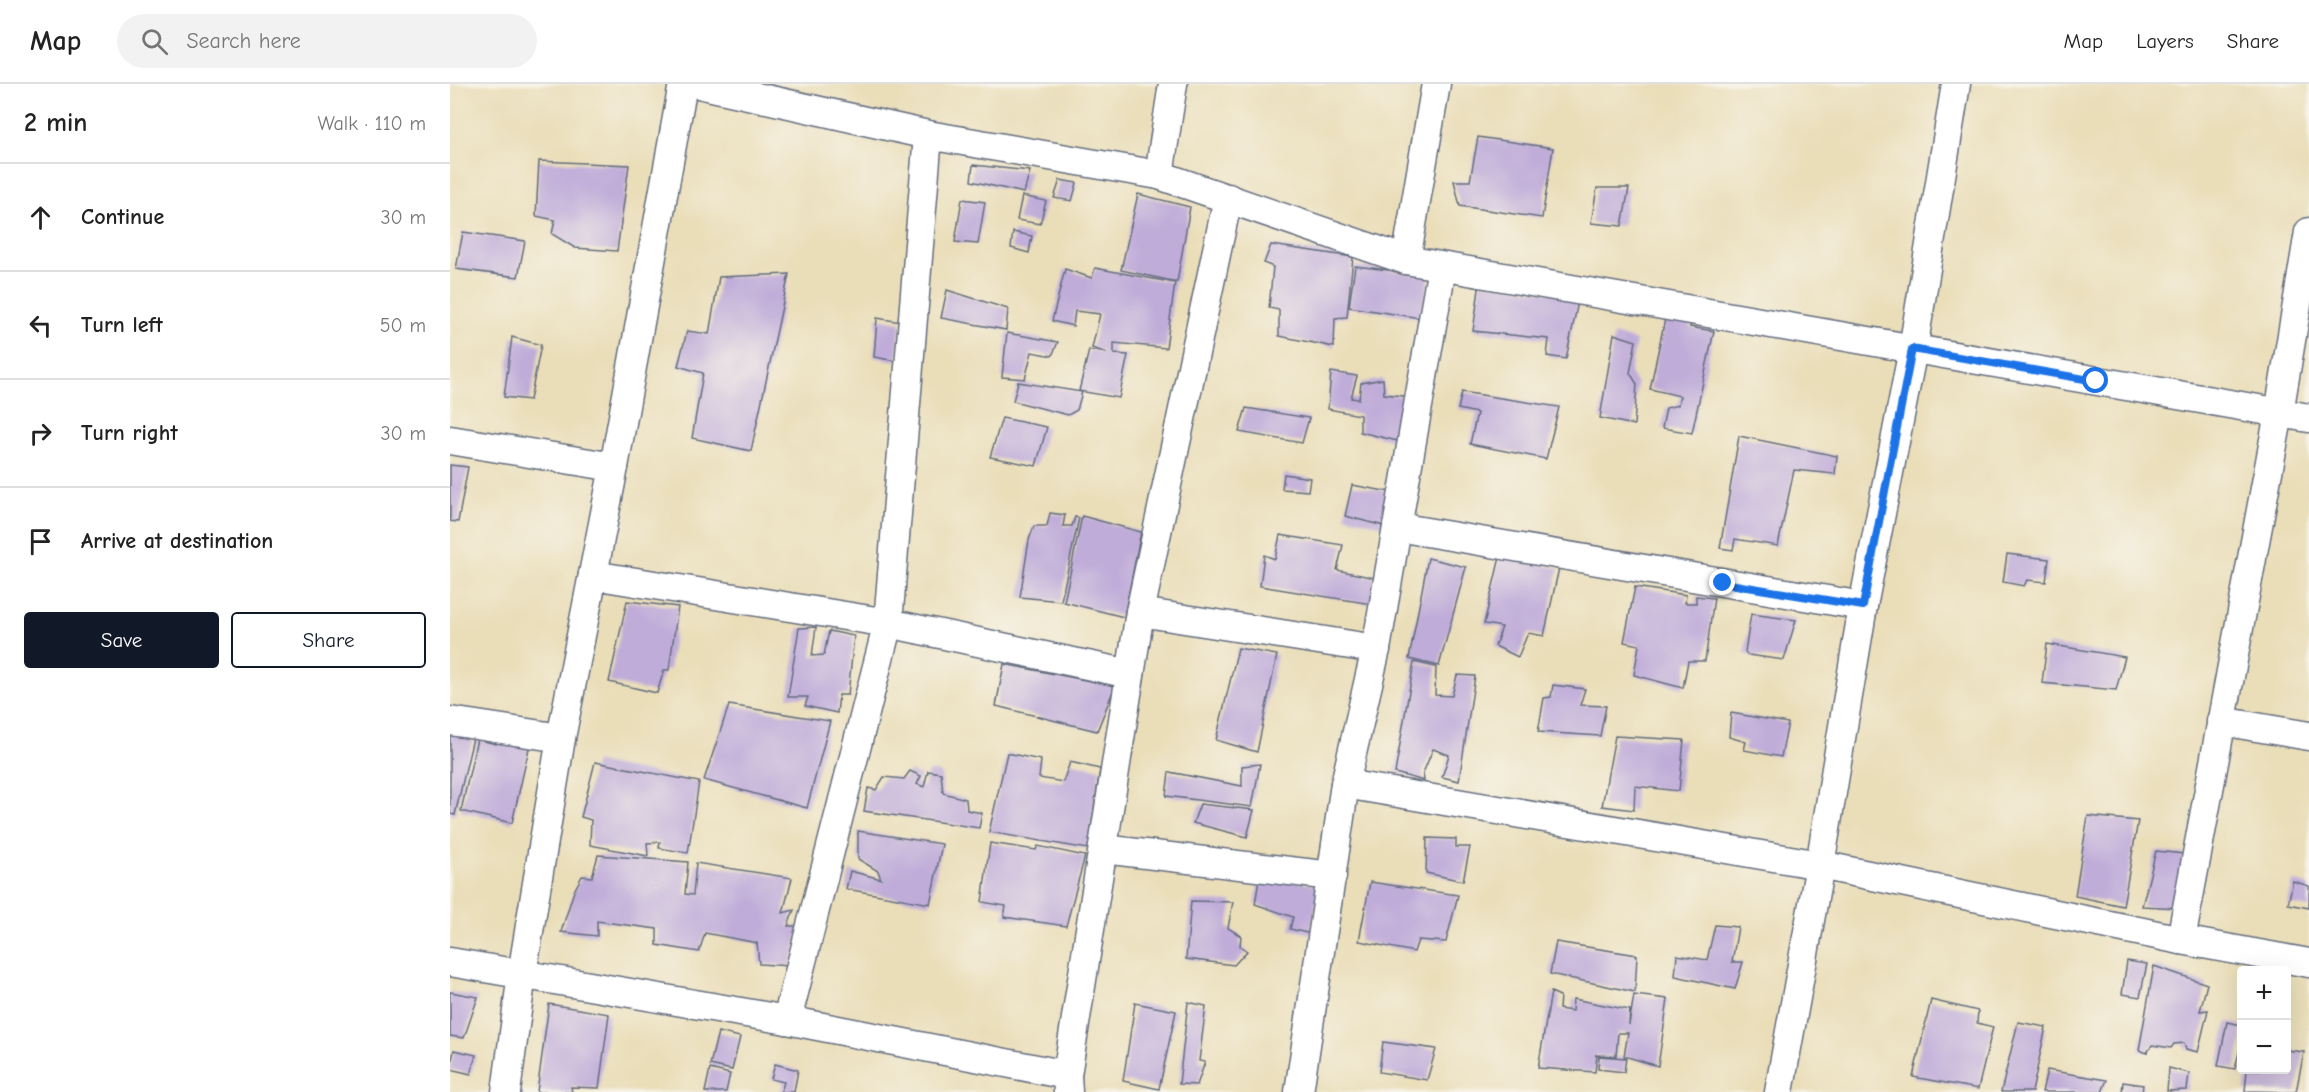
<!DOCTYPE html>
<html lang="en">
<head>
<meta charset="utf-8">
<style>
	body { margin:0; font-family:"Comic Neue",sans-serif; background:#f2f2f2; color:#222 }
	.controls { position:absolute; right:18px; bottom:18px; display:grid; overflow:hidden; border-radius:6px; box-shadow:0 6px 24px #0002 }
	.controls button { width:54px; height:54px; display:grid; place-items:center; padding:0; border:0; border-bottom:2px solid #e0e0e0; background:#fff; color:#222; font:30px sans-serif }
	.stop { position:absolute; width:18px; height:18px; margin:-14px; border:4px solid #1a73e8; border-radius:50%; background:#fff }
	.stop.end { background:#1a73e8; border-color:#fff; box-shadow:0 2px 6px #0008 }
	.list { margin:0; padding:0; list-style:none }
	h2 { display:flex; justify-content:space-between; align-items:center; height:78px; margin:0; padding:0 24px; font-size:26px }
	h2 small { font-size:20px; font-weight:400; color:#767676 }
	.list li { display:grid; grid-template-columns:39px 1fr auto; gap:18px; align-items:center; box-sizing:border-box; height:108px; padding:0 24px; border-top:2px solid #e0e0e0 }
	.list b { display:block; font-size:22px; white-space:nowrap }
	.list em { font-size:20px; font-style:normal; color:#767676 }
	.actions { display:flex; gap:12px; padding:18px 24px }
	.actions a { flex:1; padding:14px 0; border:2px solid #111827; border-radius:6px; text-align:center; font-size:21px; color:#111827 }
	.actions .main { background:#111827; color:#fff }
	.icon { flex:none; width:33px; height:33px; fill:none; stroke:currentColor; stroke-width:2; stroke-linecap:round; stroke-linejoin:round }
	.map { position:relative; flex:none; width:1859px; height:1008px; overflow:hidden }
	header { display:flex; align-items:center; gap:36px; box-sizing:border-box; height:84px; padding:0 30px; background:#fff; border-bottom:2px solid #e0e0e0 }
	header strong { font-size:28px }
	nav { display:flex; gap:33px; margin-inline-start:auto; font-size:21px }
	.search { width:420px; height:54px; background:#f2f2f2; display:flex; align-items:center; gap:15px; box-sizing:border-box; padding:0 21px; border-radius:33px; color:#767676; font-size:22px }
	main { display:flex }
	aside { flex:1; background:#fff }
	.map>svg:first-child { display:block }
</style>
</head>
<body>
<header>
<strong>Map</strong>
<div class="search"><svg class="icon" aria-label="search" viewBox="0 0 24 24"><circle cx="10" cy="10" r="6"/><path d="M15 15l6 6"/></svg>Search here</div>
<nav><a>Map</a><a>Layers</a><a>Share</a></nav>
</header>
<main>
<aside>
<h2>2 min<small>Walk · 110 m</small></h2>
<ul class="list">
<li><svg class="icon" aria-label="ahead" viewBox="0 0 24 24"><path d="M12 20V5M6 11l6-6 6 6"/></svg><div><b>Continue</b></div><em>30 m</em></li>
<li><svg class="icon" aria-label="left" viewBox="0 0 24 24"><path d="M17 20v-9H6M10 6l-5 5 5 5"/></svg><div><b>Turn left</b></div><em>50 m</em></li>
<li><svg class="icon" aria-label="right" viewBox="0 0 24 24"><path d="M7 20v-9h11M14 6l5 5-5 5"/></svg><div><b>Turn right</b></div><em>30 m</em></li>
<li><svg class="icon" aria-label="arrive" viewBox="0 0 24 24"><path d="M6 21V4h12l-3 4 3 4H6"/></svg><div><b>Arrive at destination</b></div></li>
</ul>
<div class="actions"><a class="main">Save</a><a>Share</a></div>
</aside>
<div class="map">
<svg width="1859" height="1008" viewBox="0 0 1859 1008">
	<rect width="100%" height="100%" fill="#f7f3e8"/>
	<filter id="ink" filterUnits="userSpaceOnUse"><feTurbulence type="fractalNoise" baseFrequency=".0167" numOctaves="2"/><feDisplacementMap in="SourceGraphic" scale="12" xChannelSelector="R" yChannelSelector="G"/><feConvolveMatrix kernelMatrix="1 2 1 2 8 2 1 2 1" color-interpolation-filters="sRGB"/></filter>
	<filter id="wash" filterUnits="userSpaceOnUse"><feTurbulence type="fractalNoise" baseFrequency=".008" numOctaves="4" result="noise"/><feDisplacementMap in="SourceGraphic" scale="24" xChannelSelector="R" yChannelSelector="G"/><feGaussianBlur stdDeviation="1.35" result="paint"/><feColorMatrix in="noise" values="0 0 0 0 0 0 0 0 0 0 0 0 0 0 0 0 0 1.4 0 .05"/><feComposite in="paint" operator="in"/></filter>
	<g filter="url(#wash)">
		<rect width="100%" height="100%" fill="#eadeb9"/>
		<g id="blocks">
			<g fill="#bfacd9">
				<polygon points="1028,53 1103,64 1092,134 1010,122 1004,97 1020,97"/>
				<polygon points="89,77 179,81 167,167 125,164 102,150 105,136 86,132"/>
				<polygon points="523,81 580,87 574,109 521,97"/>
				<polygon points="610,96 627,99 622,117 604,114"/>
				<polygon points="1147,104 1179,104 1172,142 1141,139"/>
				<polygon points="688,110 740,123 727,198 671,186"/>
				<polygon points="572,112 596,117 590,140 567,136"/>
				<polygon points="512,115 535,118 528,160 505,158"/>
				<polygon points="13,148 75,157 68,193 6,185"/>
				<polygon points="563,148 582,152 579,169 561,164"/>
				<polygon points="821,161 903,173 897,233 885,234 884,263 829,252 829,226 819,224 823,183 814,179"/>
				<polygon points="905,182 980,191 970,234 899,223"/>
				<polygon points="645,184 725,199 716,264 664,259 664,270 678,271 669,314 629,307 639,266 657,269 642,264 650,230 625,227 623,242 602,237 615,185 642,194"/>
				<polygon points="339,190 301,367 242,354 253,289 228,282 237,247 259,250 269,193"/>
				<polygon points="1030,198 1129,213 1116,275 1097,272 1099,255 1023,247"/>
				<polygon points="497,206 558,225 556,246 491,234"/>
				<polygon points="1216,230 1240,233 1240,243 1264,247 1242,349 1212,344 1216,324 1228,321 1230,312 1200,305"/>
				<polygon points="427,234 451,238 446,277 424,273"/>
				<polygon points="557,249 608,258 602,272 582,268 575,295 552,293"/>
				<polygon points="1164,250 1186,257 1180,289 1187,300 1184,341 1150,334"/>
				<polygon points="62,253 91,261 80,316 54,313"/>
				<polygon points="881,288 907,292 901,314 909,315 911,299 933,295 934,310 963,313 956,359 910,348 910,331 878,325"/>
				<polygon points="568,298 632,308 627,326 618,331 563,317"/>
				<polygon points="1012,308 1109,323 1096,375 1020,360 1027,329 1008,325"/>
				<polygon points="796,324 859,334 852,359 789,348"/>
				<polygon points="552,334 597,343 586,382 540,373"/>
				<polygon points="1289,352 1387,372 1385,390 1344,386 1328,462 1285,455 1283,466 1270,464"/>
				<polygon points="0,381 18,383 8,438 0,437"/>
				<polygon points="834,390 860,394 858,407 832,405"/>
				<polygon points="902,401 946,409 934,442 895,432"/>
				<polygon points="600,429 615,431 613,442 622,442 625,433 629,434 611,517 570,513 579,456 584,442 597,442"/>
				<polygon points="632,432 691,448 674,533 614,518"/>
				<polygon points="830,451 893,461 887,486 925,494 921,520 810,502 814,471 825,475"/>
				<polygon points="1557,470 1599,475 1596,498 1577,496 1574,502 1553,498"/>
				<polygon points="1050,473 1109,484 1094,552 1078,549 1068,573 1045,562 1052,543 1034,540"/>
				<polygon points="978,474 1016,483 989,582 959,575"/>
				<polygon points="1185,503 1236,511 1235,519 1246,519 1246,512 1264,514 1255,577 1238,577 1233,604 1184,591 1189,561 1174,558"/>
				<polygon points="177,517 228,523 219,586 214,586 207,609 159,598"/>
				<polygon points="1301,530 1346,536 1334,576 1298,571 1295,568"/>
				<polygon points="366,543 362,572 374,571 379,547 404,552 398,611 389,611 387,629 355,622 358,613 338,613 349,544"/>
				<polygon points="1597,560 1675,573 1666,606 1592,599"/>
				<polygon points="788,564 827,571 807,668 766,656"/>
				<polygon points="964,578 986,583 985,611 1002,612 1007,591 1025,592 1009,697 992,693 999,671 983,665 973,689 974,697 945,689"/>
				<polygon points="554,580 665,602 647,647 546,622"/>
				<polygon points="1103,601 1135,605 1130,621 1156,622 1150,652 1088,648 1094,614 1101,613"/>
				<polygon points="279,621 380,637 357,724 254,696"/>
				<polygon points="1281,629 1338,639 1331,673 1294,666 1296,658 1279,653"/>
				<polygon points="0,648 23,654 5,731 0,730"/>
				<polygon points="1165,652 1234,656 1229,707 1185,702 1184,726 1152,722"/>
				<polygon points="48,653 80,660 62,739 11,727 27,655 46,660"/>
				<polygon points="557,669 591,676 589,694 613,698 620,678 650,685 638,765 539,748"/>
				<polygon points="145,678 249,698 238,769 209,764 210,758 197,759 198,772 140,761 141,736 131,733"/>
				<polygon points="810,680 802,723 716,712 719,688 792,702 792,682"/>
				<polygon points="460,687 471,692 467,700 474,703 478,687 491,689 493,709 516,715 517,726 532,729 529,744 414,727 418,704 426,706 434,693 454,695"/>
				<polygon points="750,720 804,726 797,753 743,739"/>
				<polygon points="1638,732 1688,737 1673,822 1625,812"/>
				<polygon points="408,747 492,760 480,820 396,805 400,787 431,795 428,787 408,775"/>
				<polygon points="977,754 1006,755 1006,763 1020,763 1013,797 976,789"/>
				<polygon points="540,759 586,766 588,762 635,772 616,842 554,833 556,822 532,818"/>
				<polygon points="1706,767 1734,770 1729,824 1692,822"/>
				<polygon points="148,771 238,778 235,810 243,811 246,779 342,794 333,829 344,826 338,842 350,842 341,882 309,880 307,859 255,849 249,868 207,861 207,845 147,837 147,852 111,848 124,807 132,792 142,793"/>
				<polygon points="810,790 869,802 861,850 840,845 843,833 805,820"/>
				<polygon points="1843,797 1859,802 1859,824 1838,820"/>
				<polygon points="920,798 1008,811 996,858 968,856 964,868 909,857"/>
				<polygon points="741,817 783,818 778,844 791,852 790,862 797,867 784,881 736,875"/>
				<polygon points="1265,841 1288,843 1282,878 1293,878 1285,905 1225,892 1227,871 1257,876"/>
				<polygon points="1106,858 1187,871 1185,908 1100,890"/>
				<polygon points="1677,877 1697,880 1690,913 1672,910"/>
				<polygon points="1704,882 1757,900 1750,927 1758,926 1748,968 1736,965 1734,959 1724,960 1721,964 1702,961 1697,969 1689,966"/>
				<polygon points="0,908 28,913 14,954 0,952"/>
				<polygon points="1101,908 1110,912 1109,925 1122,927 1123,915 1180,926 1179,941 1184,911 1218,915 1208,982 1174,972 1178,949 1168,949 1166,972 1145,971 1147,972 1145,988 1088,984"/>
				<polygon points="1481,916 1528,927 1527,939 1543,943 1528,1005 1463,993"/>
				<polygon points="738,918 756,922 749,977 755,978 747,1001 729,1000"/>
				<polygon points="685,919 726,927 709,1005 673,997"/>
				<polygon points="99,920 159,930 149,1004 121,1003 122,1008 87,1008"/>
				<polygon points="1568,938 1596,943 1582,1008 1551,1008"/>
				<polygon points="1777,938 1792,941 1792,956 1785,985 1768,982"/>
				<polygon points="268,948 290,953 282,986 260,981"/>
				<polygon points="933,958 986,965 977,996 929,988"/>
				<polygon points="4,966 26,971 21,990 0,985"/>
				<polygon points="1836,966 1854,968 1846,1008 1795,1007 1797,986 1836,986"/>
				<polygon points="1149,972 1176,974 1174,988 1148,985"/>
				<polygon points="325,980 348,986 344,1008 331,1008 334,998 321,995"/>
				<polygon points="1719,984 1739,989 1737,1006 1717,1007"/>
				<polygon points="260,985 280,990 276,1008 255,1008"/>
				<polygon points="1597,986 1657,996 1652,1008 1592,1008"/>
				<polygon points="1673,998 1693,1001 1692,1008 1672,1008"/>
			</g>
		</g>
	</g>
	<g filter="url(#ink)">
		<use href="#blocks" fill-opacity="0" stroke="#636c7e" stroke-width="1.5"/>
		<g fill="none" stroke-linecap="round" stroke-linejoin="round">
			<g stroke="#636c7e" stroke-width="31">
				<g id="minor">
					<polyline points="249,0 478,51 709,91 956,176 1859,334"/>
					<polyline points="709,91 723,0"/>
					<polyline points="956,176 986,0"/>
					<polyline points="0,356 164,383"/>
					<polyline points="947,443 1413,522"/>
					<polyline points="143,491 438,539 680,590"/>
					<polyline points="690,528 926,565"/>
					<polyline points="0,637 111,654"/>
					<polyline points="1771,637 1859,652"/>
					<polyline points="895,700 1370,781 1731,856 1859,879"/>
					<polyline points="653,765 882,792"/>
					<polyline points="1731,856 1829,329 1859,148"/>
					<polyline points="0,878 337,936 617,991"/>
					<polyline points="337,936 438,539 478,51"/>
					<polyline points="56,1008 72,890 111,654 164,383 233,0"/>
					<polyline points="618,1008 617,991 690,528 778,114"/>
					<polyline points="849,1008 895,700 926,565 992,183"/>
					<polyline points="1329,1008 1370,781 1413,522 1463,265 1506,0"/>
				</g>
			</g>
			<use href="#minor" stroke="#fff" stroke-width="28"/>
		</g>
	</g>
	<g fill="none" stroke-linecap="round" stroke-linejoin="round" filter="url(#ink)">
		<polyline stroke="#1a73e8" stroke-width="8" points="1273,499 1413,522 1462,265 1646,297"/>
	</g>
</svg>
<div class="controls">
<button>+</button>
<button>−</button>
</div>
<div class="stop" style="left:1646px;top:297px"></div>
<div class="stop end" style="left:1273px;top:499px"></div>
</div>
</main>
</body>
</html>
